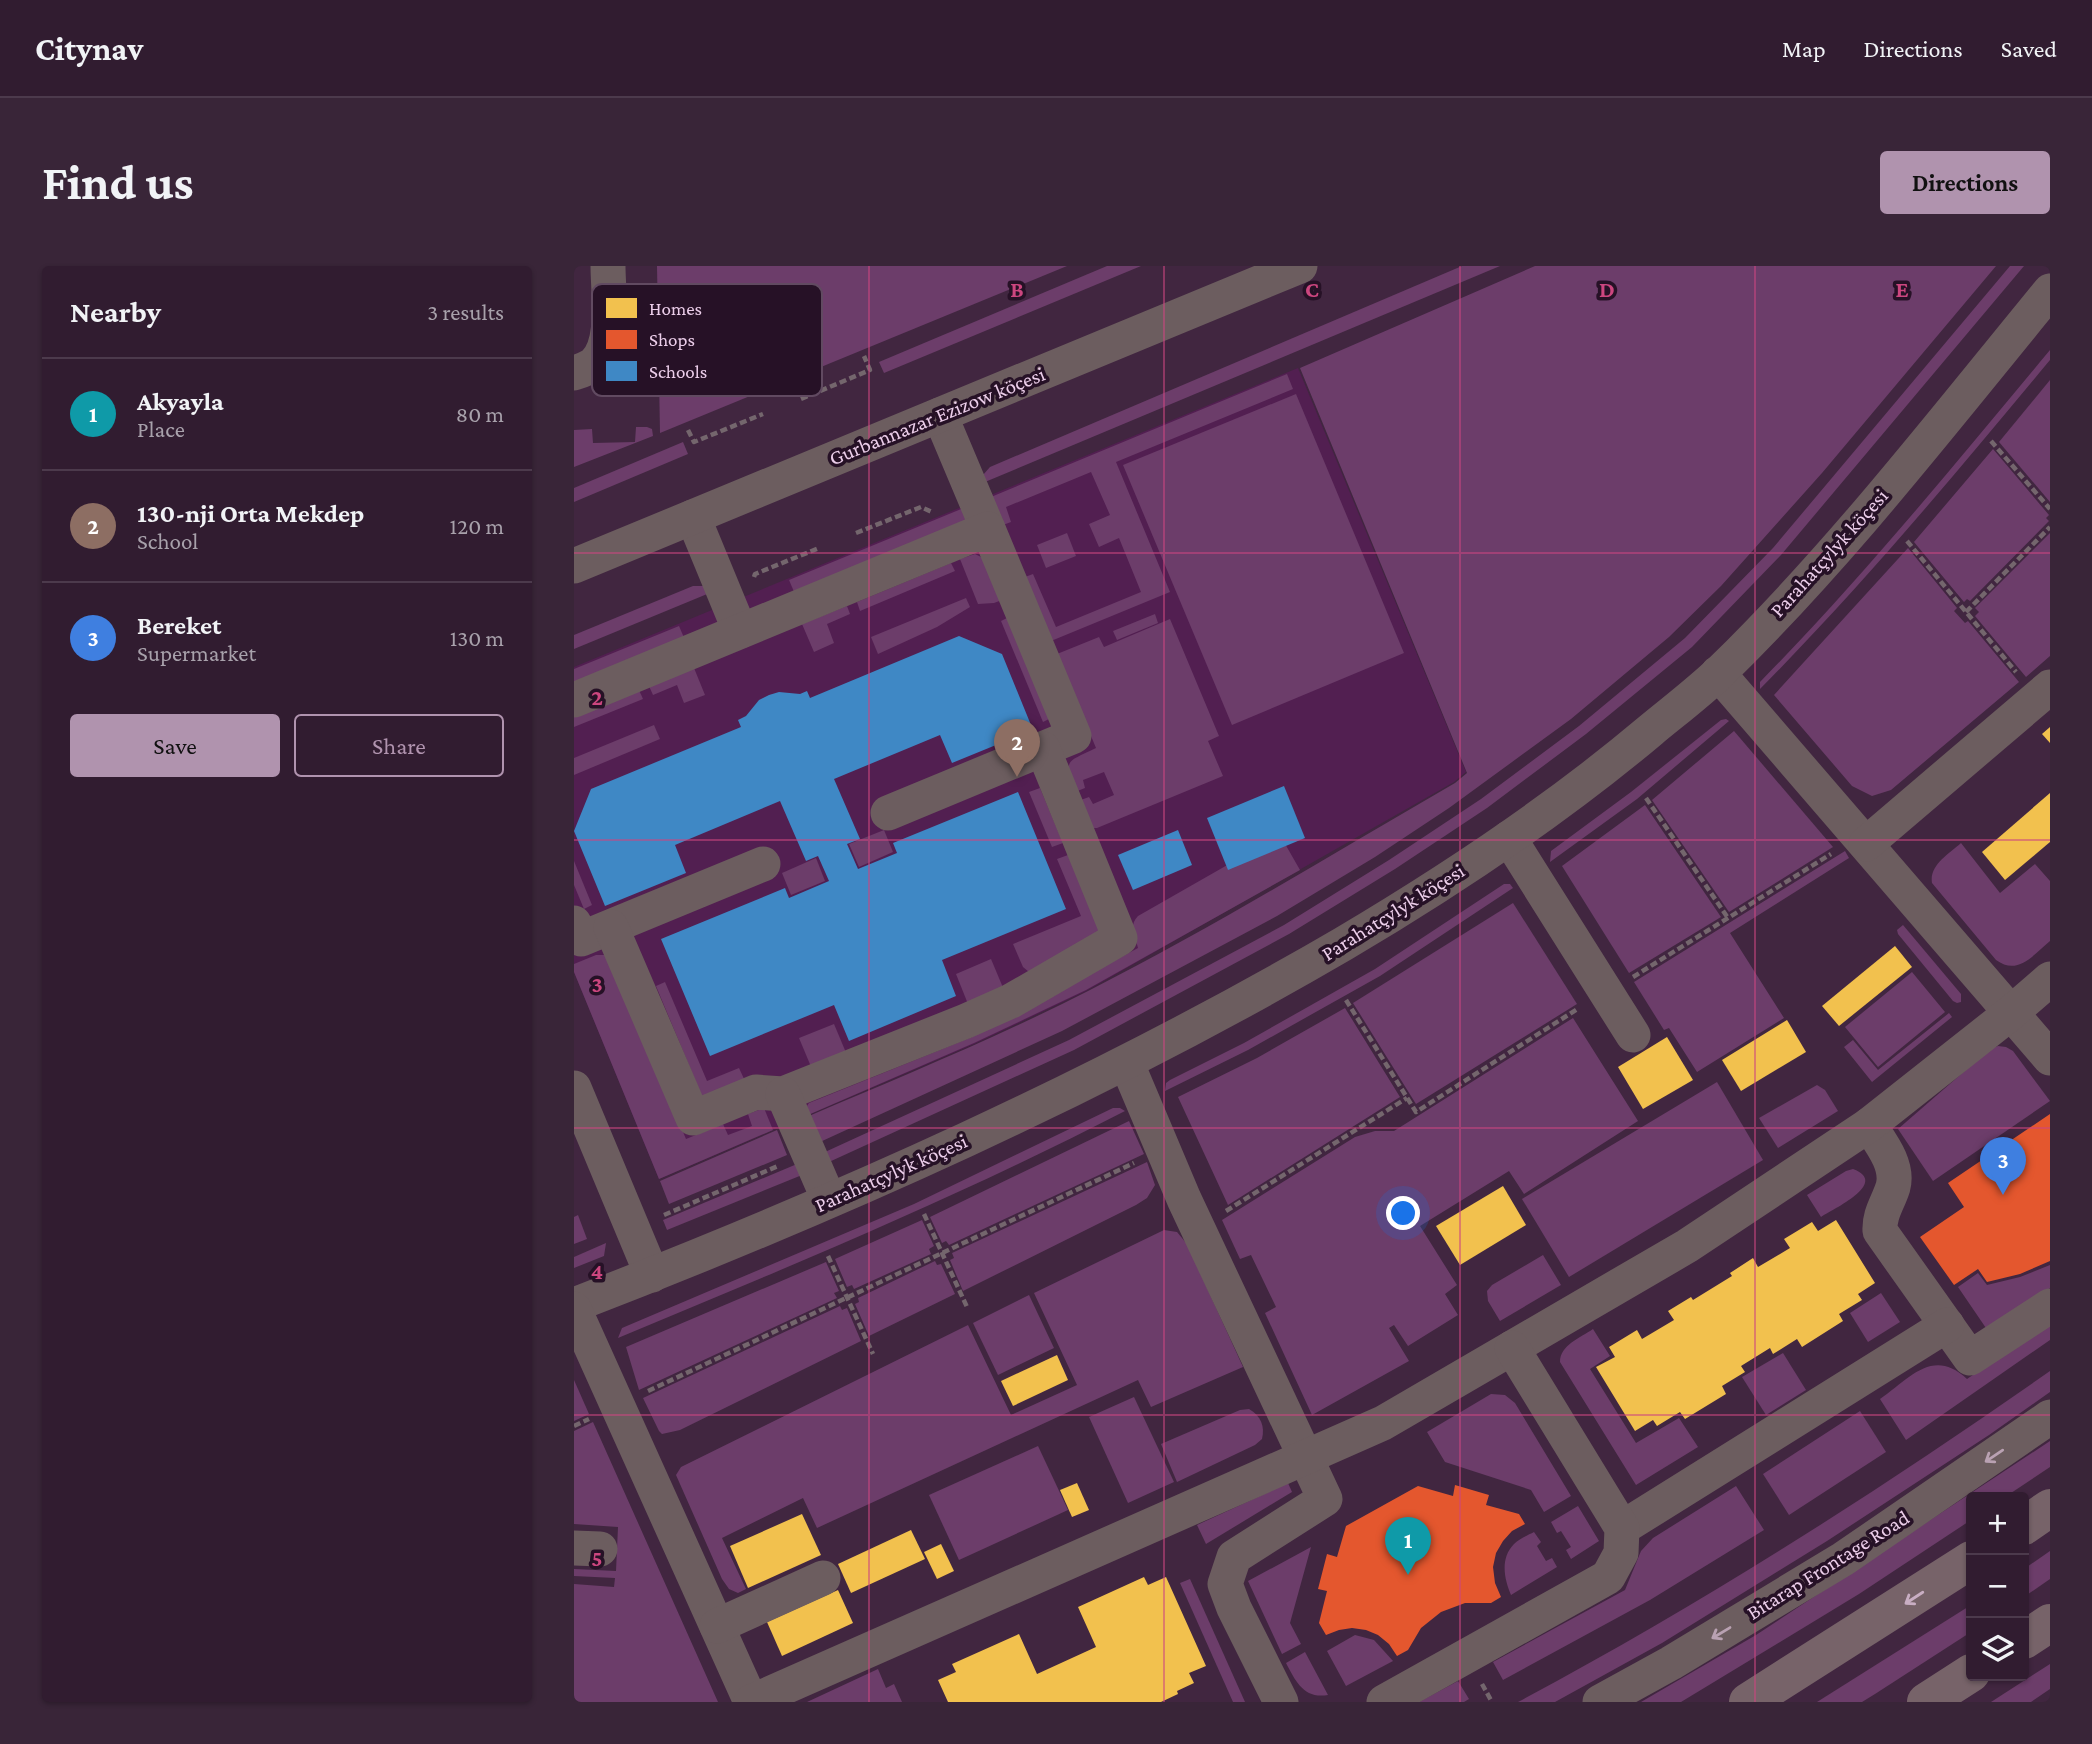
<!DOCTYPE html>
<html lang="en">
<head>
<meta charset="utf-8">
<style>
	body { margin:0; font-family:"Crimson Pro",serif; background:#392538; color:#f1f3f6 }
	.controls { position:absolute; right:21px; bottom:21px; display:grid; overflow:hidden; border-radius:7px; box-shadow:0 2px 5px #0004 }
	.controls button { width:63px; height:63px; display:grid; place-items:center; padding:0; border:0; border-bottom:2px solid #4c3a4c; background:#311c30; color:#f1f3f6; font:35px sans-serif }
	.you { position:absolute; left:830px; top:948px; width:24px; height:24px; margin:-18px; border:5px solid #fff; border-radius:50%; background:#1a73e8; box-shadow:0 0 0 10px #1a73e833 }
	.badge { display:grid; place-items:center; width:46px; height:46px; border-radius:50%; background:#b093ae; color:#fff; font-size:23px; font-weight:700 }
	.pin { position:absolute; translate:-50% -58px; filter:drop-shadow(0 2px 4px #0008) }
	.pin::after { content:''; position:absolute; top:37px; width:24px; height:21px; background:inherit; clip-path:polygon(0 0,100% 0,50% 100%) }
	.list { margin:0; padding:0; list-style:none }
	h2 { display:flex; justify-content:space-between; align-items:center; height:91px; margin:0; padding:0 28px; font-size:30px }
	h2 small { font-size:23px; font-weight:400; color:#a8a1ab }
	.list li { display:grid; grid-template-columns:46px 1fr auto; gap:21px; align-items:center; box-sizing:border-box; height:112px; padding:0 28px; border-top:2px solid #4c3a4c }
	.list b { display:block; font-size:26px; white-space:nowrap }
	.list p { margin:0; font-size:23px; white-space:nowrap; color:#a8a1ab }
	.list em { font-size:23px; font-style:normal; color:#a8a1ab }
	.actions { display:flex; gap:14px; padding:21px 28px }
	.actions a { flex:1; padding:16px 0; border:2px solid #b093ae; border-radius:7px; text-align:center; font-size:24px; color:#b093ae }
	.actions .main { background:#b093ae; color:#111 }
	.icon { flex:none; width:38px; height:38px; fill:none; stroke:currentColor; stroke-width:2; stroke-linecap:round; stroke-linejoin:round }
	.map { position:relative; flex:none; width:1476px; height:1436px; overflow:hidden; border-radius:7px }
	header { display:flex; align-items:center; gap:42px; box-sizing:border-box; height:98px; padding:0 35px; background:#311c30; border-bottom:2px solid #4c3a4c }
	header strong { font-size:33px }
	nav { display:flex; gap:38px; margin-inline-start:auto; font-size:24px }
	.intro { display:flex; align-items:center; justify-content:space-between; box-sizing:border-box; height:168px; padding:0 42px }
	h1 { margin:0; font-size:49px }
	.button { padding:18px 32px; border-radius:7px; background:#b093ae; color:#111; font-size:24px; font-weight:700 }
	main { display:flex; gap:42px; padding:0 42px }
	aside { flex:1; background:#311c30; border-radius:7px; box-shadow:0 2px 5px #0004 }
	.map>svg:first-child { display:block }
</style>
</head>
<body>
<header>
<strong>Citynav</strong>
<nav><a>Map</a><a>Directions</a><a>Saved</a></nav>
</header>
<div class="intro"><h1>Find us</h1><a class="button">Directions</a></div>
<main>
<aside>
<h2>Nearby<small>3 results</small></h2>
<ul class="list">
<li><span class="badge" style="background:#0f9aa8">1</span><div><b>Akyayla</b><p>Place</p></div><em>80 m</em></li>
<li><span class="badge" style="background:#8d6e63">2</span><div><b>130-nji Orta Mekdep</b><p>School</p></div><em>120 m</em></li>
<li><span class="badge" style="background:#3f7fe0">3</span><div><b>Bereket</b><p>Supermarket</p></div><em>130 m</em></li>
</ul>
<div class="actions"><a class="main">Save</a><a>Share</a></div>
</aside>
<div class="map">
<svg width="1476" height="1436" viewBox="0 0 1476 1436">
	<rect width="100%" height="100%" fill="#412640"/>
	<polygon fill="#521f51" points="724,102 892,506 880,516 512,725 400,778 85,913 0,706 0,401"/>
	<g fill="#6c3d6a">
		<polygon points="83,0 493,0 86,167"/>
		<polygon points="533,0 567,0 310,107 305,96"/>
		<polygon points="888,0 926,0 411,216 409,209 416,201"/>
		<path d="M961,0H1422L1248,207L1147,320L1095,371L997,453L875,542L801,591L703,650L488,765L246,876L235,850C329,810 424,771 516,724C640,661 760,587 881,517L893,507L726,102Z"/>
		<polygon points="1436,0 1450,0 1207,289 1118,381 1012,468 913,542 821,603 715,668 500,784 255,896 251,886 495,774 710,659 815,594 907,533 1005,460 1111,372 1199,282"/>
		<path d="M1476,84V94C1383,206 1289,319 1186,423V416C1289,311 1382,197 1476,84Z"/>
		<polygon points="713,108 719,123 542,196 596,326 477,375 451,311 459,308 482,361 567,326 545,272 525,281 515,258 536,249 517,206 432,241 437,256 429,259 417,231"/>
		<polygon points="1476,114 1476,236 1425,176"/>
		<polygon points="722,128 830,387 658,459 549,199"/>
		<polygon points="62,161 73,161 78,163 79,170 0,201 0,164 18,163 19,177 61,176"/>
		<polygon points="109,176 114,188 0,236 0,222"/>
		<polygon points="1419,183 1475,249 1472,252 1475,255 1396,335 1393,333 1390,336 1340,276"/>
		<polygon points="392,241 398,255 221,328 215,314"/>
		<polygon points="493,267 502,290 472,302 463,279"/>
		<polygon points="1476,267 1476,390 1452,411 1401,350 1405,346 1401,342"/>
		<polygon points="1334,282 1383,342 1380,345 1391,357 1394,355 1445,416 1317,524 1298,530 1278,520 1200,429"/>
		<polygon points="401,288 409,292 428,334 420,337 404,338 386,293"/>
		<polygon points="377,297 381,305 286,345 283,336"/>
		<polygon points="119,320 132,320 138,326 0,383 0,369"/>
		<polygon points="392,332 396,341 363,361 304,388 297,371"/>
		<polygon points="273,340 276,348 253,358 260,377 240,386 228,358"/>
		<polygon points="581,348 584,357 543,374 539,365"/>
		<polygon points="435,351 477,452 469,456 427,355"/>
		<path d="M596,353L645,470L634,475L649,510L523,562H517L504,535L515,531L519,538L540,529L530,506L509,514L511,522L501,526C490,493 491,497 522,482L483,388L525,371L530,381Z"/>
		<polygon points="105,360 111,374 0,420 0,403"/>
		<polygon points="120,402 131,429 110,437 103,419 79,429 75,420"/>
		<polygon points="65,424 69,433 0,461 0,451"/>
		<polygon points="1152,453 1155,455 1063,533 976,596 977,585 1057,526 1147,454"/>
		<polygon points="80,459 86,473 0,509 0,492"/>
		<polygon points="1160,465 1259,581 1155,646 1078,534"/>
		<polygon points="466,522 489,577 478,581 455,526"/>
		<polygon points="1071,539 1147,651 1055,707 988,600"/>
		<polygon points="310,564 319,586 285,601 275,578"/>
		<path d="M706,569L726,604L512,724L400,777L234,849L233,840L235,837L398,771L564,682C561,669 554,661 564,650Z"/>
		<path d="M1387,577L1426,627L1461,598L1476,615V675C1459,689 1444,710 1422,694L1358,617C1355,599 1375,588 1387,577Z"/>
		<polygon points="1271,585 1275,592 1156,667 1210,752 1123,806 1095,762 1090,764 1060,716"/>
		<polygon points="494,589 526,666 455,706 449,701 439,678 507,650 483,593"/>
		<polygon points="242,592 251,615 217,629 208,607"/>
		<polygon points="0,595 18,639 10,643 0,619"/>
		<polygon points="930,618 936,618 939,622 806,710 674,784 591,825 592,817 596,814 670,777 801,703"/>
		<polygon points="939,637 1003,738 842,838 779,737"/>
		<polygon points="1329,659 1387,728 1387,736 1383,737 1379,735 1324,668 1323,664"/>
		<polygon points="22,689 30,689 36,692 112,873 149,858 154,869 178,860 174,848 190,842 199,864 85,913 0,706 0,698"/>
		<polygon points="417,693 430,724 394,738 382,708"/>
		<polygon points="1338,706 1371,746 1304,801 1271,761"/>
		<polygon points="91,716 133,815 165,802 171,815 129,833 82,720"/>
		<polygon points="771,742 826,831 654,939 604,831 683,792"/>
		<polygon points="1375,747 1378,751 1298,816 1270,781 1279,774 1304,804"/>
		<polygon points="999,752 1064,855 950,928 935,905 846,960 883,1019 871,1028 884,1049 834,1080 820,1059 815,1062 835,1095 738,1149 691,1047 702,1041 677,989 666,993 648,954 781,871 801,865 820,865"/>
		<polygon points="260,758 273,789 238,803 225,772"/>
		<polygon points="1424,780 1432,781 1439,785 1476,835 1359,915 1324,863 1416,783"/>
		<polygon points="1143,816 1189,894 995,1011 948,933"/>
		<polygon points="1243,819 1251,824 1264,845 1204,882 1185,852"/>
		<path d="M539,842H546L551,845C386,930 215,1001 44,1072L48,1062L340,938Z"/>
		<polygon points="555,855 570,888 375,979 372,975 368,977 356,951"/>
		<polygon points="203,864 213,889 95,938 86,915"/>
		<polygon points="573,896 581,919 573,932 562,939 389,1025 376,994 380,992 378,987"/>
		<polygon points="223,898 228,909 93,964 89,954"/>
		<path d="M1279,903C1316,917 1259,943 1247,951L1233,929L1272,905Z"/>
		<polygon points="4,949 13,973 0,978 0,951"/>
		<polygon points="348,954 360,980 355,983 357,988 280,1023 278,1019 273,1021 261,993"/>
		<polygon points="590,964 603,966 613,978 669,1101 577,1141 564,1114 243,1262 229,1232 148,1272 172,1323 164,1327 155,1323 148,1313 102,1209 107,1201 394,1059 437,1149 503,1119 460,1027"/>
		<polygon points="32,977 30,990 0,1002 0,991"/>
		<polygon points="969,989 987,1019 926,1055 914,1035 913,1025 918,1019"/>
		<polygon points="361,995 363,999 367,998 381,1028 295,1070 281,1038 285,1036 284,1032"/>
		<polygon points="252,996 265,1025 260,1027 263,1032 65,1124 52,1081"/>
		<polygon points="1476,999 1476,1022 1414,1065 1384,1021 1404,1007 1413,1019 1446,1011"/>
		<polygon points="1307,1027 1326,1056 1294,1076 1276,1047"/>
		<polygon points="455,1029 480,1082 424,1109 399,1057"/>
		<polygon points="266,1040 268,1044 273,1042 287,1075 106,1164 88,1168 85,1165 69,1132"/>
		<path d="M1476,1056V1074L1332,1174L1306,1133C1336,1112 1359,1081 1393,1113Z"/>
		<path d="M1019,1063L1036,1090L1016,1103L1062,1177L1105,1152L1124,1181L1062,1219L986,1096C986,1079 1006,1072 1019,1063Z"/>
		<polygon points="1209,1087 1232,1124 1192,1149 1168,1111"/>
		<path d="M1476,1105V1126L1415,1169L1253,1275L1088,1377L981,1436H944C1128,1338 1305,1225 1476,1105Z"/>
		<polygon points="0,1114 15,1148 0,1155"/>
		<polygon points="917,1128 931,1129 941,1137 997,1230 970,1246 957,1224 871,1196 853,1166"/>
		<polygon points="560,1131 600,1216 554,1237 515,1151"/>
		<path d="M675,1143C687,1150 691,1160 688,1173L681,1179L603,1216L587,1178L666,1144Z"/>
		<polygon points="1286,1145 1312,1186 1215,1249 1189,1208"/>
		<polygon points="19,1156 144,1436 0,1436 0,1318 40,1321 41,1312 0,1310 0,1303 42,1305 44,1261 0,1258 0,1165"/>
		<polygon points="1476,1175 1476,1201 1431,1231 1397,1231 1397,1254 1285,1328 1107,1436 1067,1436 1182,1369"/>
		<polygon points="464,1180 494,1244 385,1294 355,1229"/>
		<polygon points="714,1217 718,1226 632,1278 623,1259"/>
		<polygon points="1162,1220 1190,1264 1076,1334 929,1414 919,1396 1051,1324 1067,1285 1079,1272"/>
		<polygon points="1004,1240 1025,1275 997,1293 992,1284 997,1281 987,1265 983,1267 977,1256"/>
		<path d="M960,1266L967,1276L963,1280L972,1295L978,1292L983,1301L937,1329C930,1313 926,1292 940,1278C945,1273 954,1269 960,1266Z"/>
		<polygon points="737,1281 716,1357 727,1378 708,1388 674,1315"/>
		<polygon points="1476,1285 1476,1313 1450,1331 1450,1303"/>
		<polygon points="616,1313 671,1436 659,1436 606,1317"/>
		<polygon points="1397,1339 1397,1366 1301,1428 1288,1436 1243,1436"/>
		<polygon points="781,1369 800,1374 819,1395 772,1420 753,1385"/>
		<path d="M731,1386L754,1429C730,1433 722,1416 712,1397Z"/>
		<polygon points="1476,1398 1476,1423 1457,1436 1417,1436"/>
		<polygon points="304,1403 312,1422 320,1418 328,1436 233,1436"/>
		<polygon points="884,1415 895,1433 890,1436 845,1436"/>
	</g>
	<g fill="#f2c14e">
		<polygon points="1476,461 1476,477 1468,468"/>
		<polygon points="1476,527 1476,576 1431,614 1408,586"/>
		<polygon points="1321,680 1338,701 1265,760 1248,740"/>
		<polygon points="1213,754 1232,786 1167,825 1148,794"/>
		<polygon points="1093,771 1119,814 1069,843 1044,801"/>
		<polygon points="929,920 952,959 886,999 862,960"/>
		<polygon points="1262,954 1301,1017 1284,1028 1288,1034 1265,1048 1269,1055 1228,1081 1223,1073 1199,1088 1196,1082 1167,1100 1171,1106 1148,1120 1152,1128 1111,1153 1106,1146 1083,1160 1079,1154 1061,1165 1022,1101 1041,1091 1035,1081 1063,1064 1068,1073 1100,1054 1094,1045 1117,1031 1119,1034 1158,1010 1156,1007 1179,992 1184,1001 1216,982 1210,973 1238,956 1244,965"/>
		<polygon points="483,1089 494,1114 439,1140 427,1115"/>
		<polygon points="503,1217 515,1244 498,1251 486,1224"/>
		<polygon points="228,1248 247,1289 174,1322 156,1280"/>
		<polygon points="337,1264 351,1293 277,1327 264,1298"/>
		<polygon points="367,1278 380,1305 363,1313 350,1286"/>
		<polygon points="570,1311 574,1319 592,1311 632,1400 615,1407 620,1417 603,1425 604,1428 587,1436 374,1436 364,1414 382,1406 378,1398 445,1368 463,1408 522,1381 504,1341"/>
		<polygon points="264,1324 279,1357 208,1390 193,1356"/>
	</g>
	<g fill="#e4572e">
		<polygon points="1476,848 1476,995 1446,1008 1413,1016 1404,1003 1380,1019 1346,971 1390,941 1374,917"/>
		<polygon points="881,1219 915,1229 912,1239 945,1248 951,1258 938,1265 929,1275 922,1287 919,1301 921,1317 927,1331 917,1337 891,1337 867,1346 847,1362 834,1384 823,1390 815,1378 804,1369 792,1364 778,1362 765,1364 752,1369 745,1357 753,1325 744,1323 753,1288 763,1291 772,1260 844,1220 879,1230"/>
	</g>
	<g fill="#3f88c5">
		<polygon points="385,370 428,388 459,464 378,497 366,469 260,513 286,573 273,578 284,603 323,587 319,577 444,526 492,643 368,694 382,730 275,775 260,739 136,790 87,673 211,622 215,632 255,615 244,590 232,595 206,535 101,579 112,607 31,640 0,565 17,523 167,461 164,454 172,450 185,434 195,429 205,426 226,428 233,425 236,432"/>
		<polygon points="710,520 731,572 654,604 633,552"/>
		<polygon points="604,564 618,599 559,624 544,589"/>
	</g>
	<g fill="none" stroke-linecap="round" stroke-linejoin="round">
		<g stroke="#74666d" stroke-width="4.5" stroke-dasharray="7 3.5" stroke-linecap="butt">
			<polyline points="227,133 296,104 290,90"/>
			<polyline points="114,164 120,176 189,148"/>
			<polyline points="1417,175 1476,243"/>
			<polyline points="282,267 347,241 358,246"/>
			<polyline points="1333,275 1442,406"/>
			<polyline points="180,311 181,308 245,282"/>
			<polyline points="1392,346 1476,261"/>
			<polyline points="1072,532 1154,652"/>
			<polyline points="1059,711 1257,588"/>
			<polyline points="772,734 842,846 1005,742"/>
			<polyline points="652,945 833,832"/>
			<polyline points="350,948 393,1041"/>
			<polyline points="90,949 204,900"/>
			<polyline points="254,990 299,1088"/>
			<polyline points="74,1125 560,897"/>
			<polyline points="0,1160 15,1153"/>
			<polyline points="908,1418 918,1436"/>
		</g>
		<g stroke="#6c5d5f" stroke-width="35">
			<path d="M0,107C6,105 15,102 20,98C42,78 34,27 34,0"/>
			<polyline points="366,149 414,263"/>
			<polyline points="119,251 166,365"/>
			<polyline points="0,300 726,0"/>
			<polyline points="1144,407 1476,792"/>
			<polyline points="0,434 414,263 500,470 314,547"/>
			<polyline points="935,572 1059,769"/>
			<polyline points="1292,578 1476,421"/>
			<polyline points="0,657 7,673 189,598"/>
			<polyline points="37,661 119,852 182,826 209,828 392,755 437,735 546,672 469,483"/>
			<polyline points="553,798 610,933 751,1233 660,1291 651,1318 660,1342 707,1436"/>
			<polyline points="0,822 78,1009"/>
			<polyline points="209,828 255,934"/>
			<path d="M1295,859C1306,876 1325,899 1319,921C1314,937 1305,948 1306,965L1396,1092L1476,1040"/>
			<path d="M0,1039C264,937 524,821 769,678C877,614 981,545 1077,464C1100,445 1125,426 1147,405C1267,288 1370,154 1476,25"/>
			<polyline points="0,1043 177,1436"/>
			<polyline points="1048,1262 1373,1059"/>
			<polyline points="0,1282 26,1283"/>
			<polyline points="143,1360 249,1312"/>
			<polyline points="177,1436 809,1157 1113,980 1295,859 1438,746 1476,713"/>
			<polyline points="810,1436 1034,1311 1047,1287 1048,1262 938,1082"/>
			<polyline points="1026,1436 1097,1397 1269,1293 1476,1151"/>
		</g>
		<g stroke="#776369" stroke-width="38">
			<polyline points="1450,1260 1476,1242"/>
			<polyline points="1450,1374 1476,1357"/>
			<polyline points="1174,1436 1397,1294"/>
			<polyline points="1352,1436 1397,1407"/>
		</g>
	</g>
	<defs><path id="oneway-shaft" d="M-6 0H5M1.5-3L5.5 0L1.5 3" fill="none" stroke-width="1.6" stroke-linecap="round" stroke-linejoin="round" transform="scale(1.75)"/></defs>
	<g stroke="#b9a1b2">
		<use href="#oneway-shaft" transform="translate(1420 1190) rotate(146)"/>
		<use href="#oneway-shaft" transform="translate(1147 1367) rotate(149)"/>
	</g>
	<use stroke="#c9aec3" href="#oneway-shaft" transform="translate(1340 1332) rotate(147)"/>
	<path fill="none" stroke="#cc467f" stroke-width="2" stroke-opacity="0.55" d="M295,0V1436M590,0V1436M886,0V1436M1181,0V1436M0,287H1476M0,574H1476M0,862H1476M0,1149H1476"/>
	<g text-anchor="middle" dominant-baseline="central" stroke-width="7" stroke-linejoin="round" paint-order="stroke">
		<g font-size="21" fill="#ecceea" stroke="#261126">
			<text transform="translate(363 150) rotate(-22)">Gurbannazar Ezizow köçesi</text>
			<text transform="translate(1255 287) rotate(-48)">Parahatçylyk köçesi</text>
			<text transform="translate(819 646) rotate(-32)">Parahatçylyk köçesi</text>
			<text transform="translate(317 907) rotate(-24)">Parahatçylyk köçesi</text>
			<text transform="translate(1254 1299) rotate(-32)">Bitarap Frontage Road</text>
		</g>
	</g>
	<rect x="18" y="18" width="230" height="112" rx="10" fill="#261126" stroke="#614a61" stroke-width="2"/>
	<rect x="32" y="32" width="31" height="20" fill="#f2c14e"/>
	<rect x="32" y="64" width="31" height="19" fill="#e4572e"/>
	<rect x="32" y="95" width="31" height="20" fill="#3f88c5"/>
	<g font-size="19" fill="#ecceea">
		<text x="75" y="49">Homes</text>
		<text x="75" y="80">Shops</text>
		<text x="75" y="112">Schools</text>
	</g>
	<g font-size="23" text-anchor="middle" font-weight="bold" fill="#cc467f" stroke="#261126" stroke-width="7" stroke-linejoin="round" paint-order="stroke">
		<text x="443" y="31">B</text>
		<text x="738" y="31">C</text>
		<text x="1033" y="31">D</text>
		<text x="1328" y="31">E</text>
		<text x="23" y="439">2</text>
		<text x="23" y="726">3</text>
		<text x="23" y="1013">4</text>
		<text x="23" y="1300">5</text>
	</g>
</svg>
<div class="controls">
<button>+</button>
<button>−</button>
<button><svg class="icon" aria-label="layers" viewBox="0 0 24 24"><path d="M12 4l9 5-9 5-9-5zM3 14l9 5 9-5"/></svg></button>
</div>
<div class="you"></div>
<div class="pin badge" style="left:834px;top:1309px;background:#0f9aa8">1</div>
<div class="pin badge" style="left:443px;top:511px;background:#8d6e63">2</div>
<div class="pin badge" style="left:1429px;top:929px;background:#3f7fe0">3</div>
</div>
</main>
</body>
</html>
